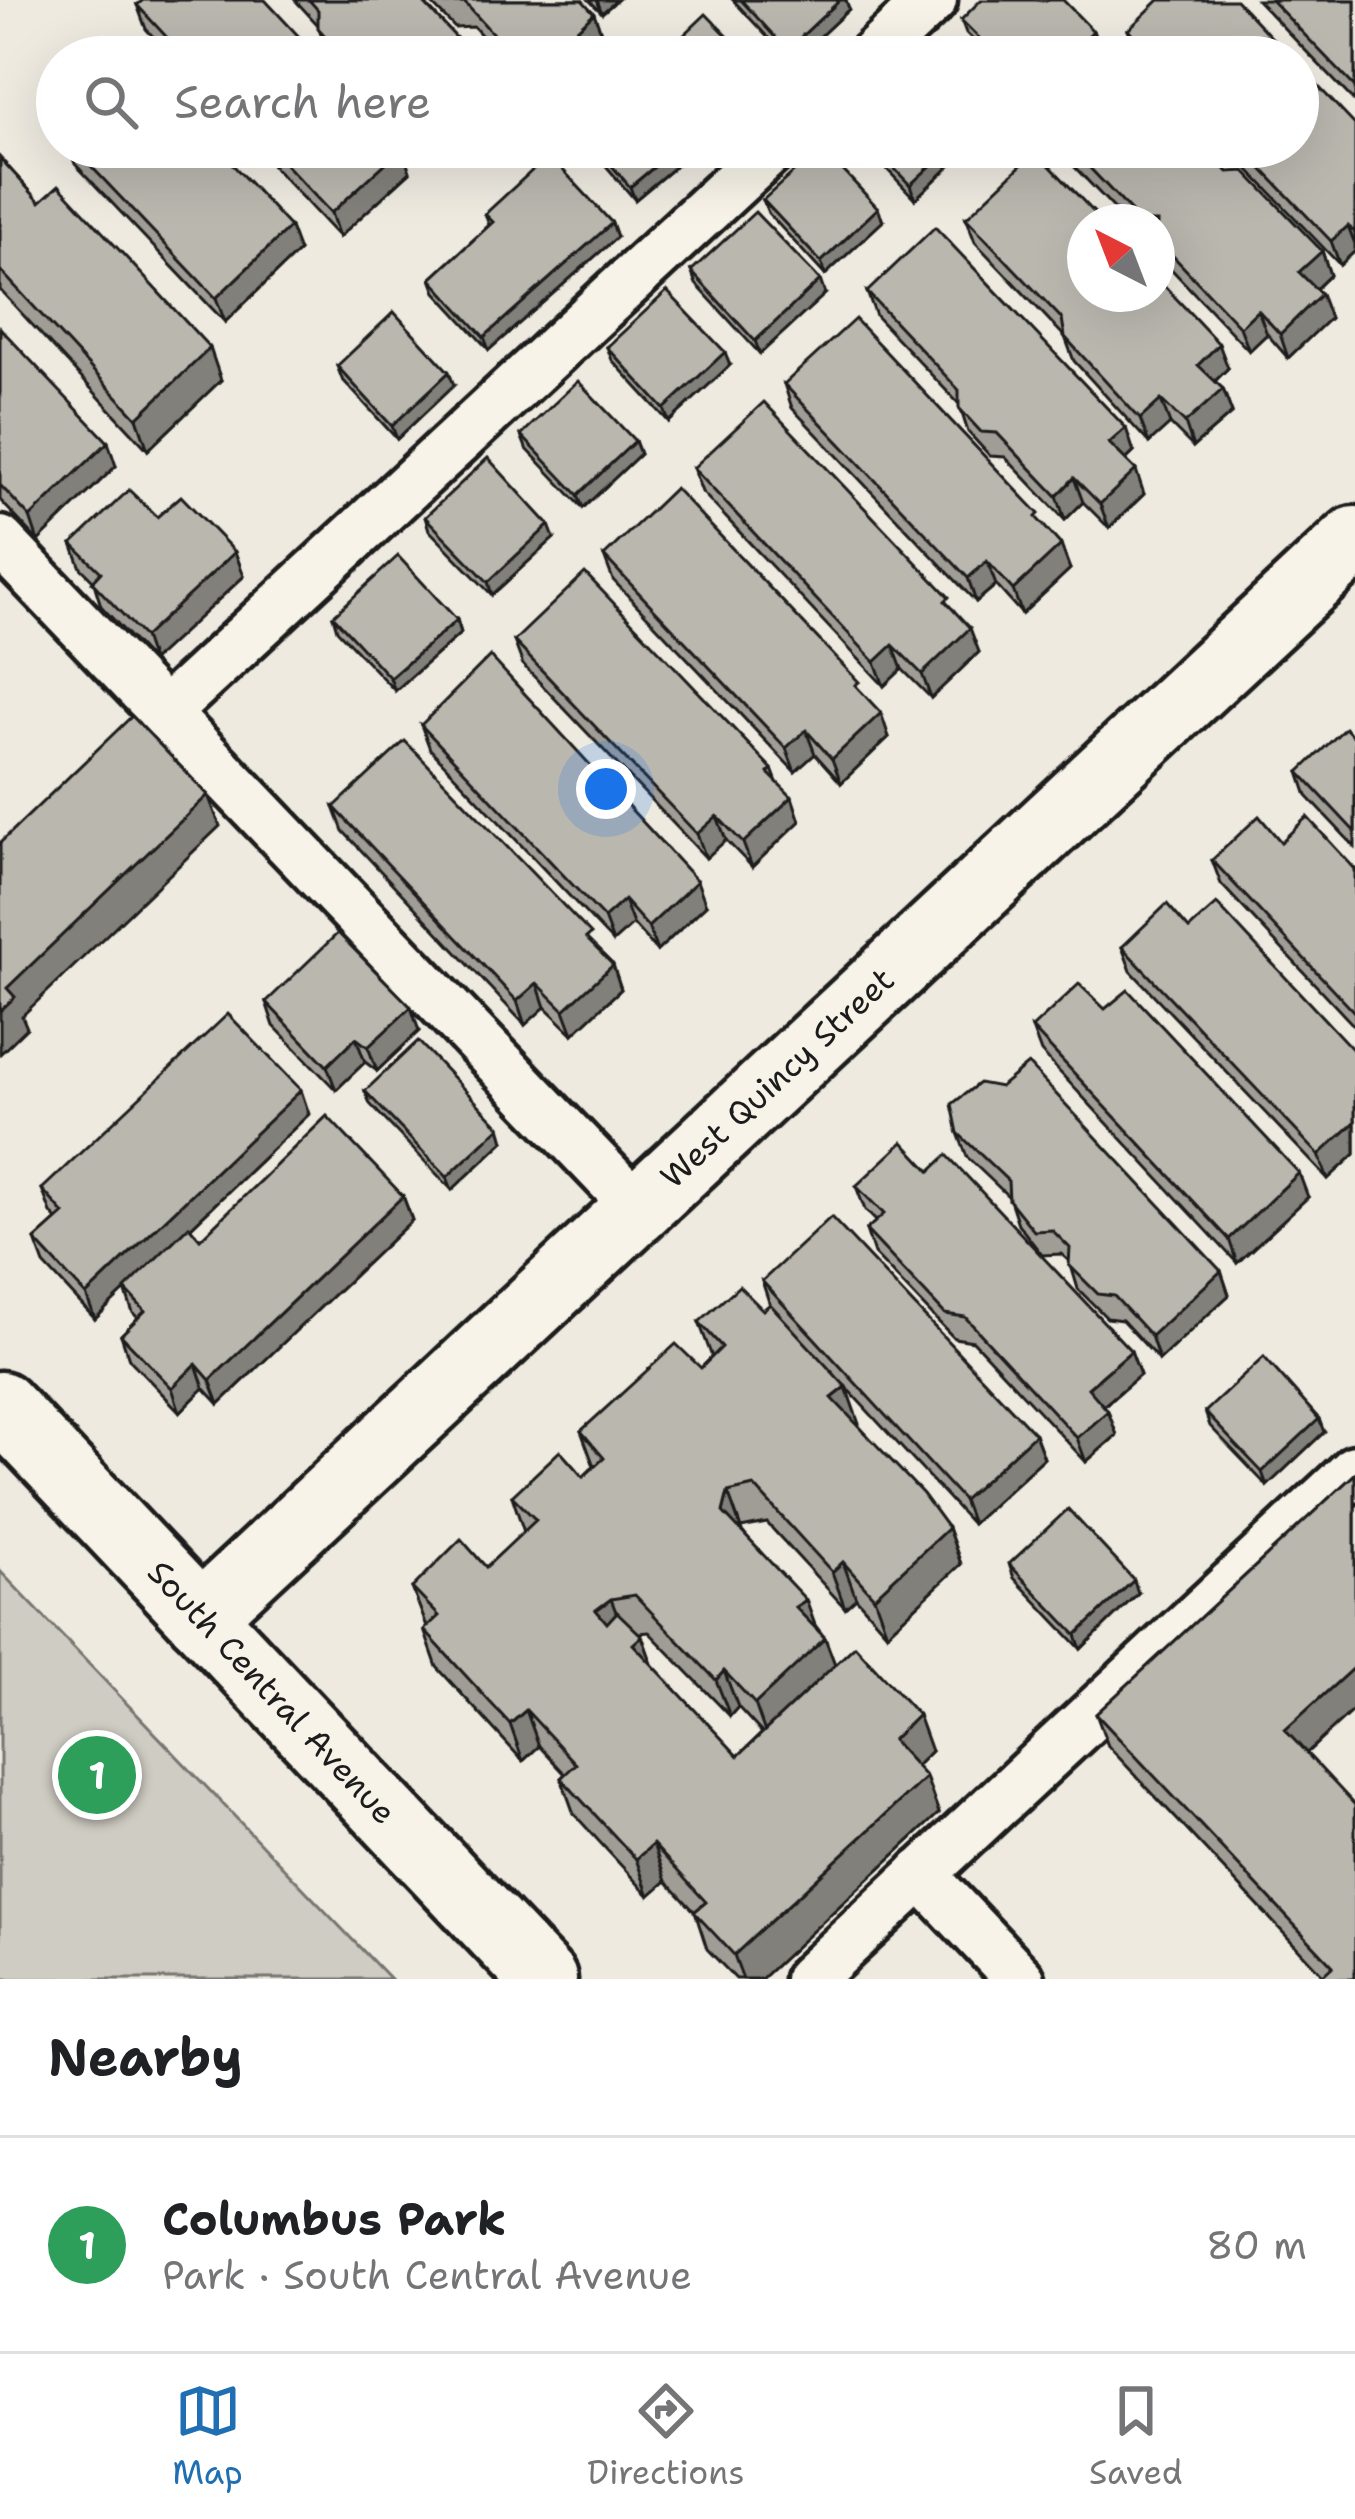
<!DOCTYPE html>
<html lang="en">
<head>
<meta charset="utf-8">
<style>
	body { margin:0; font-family:"Shantell Sans",sans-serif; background:#f2f2f2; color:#202124 }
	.compass { position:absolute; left:1067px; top:204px; width:108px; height:108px; border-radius:50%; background:#fff; box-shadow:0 12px 48px #0002; rotate:318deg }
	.you { position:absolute; left:606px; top:789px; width:42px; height:42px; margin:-30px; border:9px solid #fff; border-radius:50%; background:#1a73e8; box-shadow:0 0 0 18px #1a73e833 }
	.badge { display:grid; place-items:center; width:78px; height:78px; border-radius:50%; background:#1f6fb2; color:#fff; font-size:39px; font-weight:700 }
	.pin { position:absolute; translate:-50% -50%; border:6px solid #fff; box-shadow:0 3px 12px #0006 }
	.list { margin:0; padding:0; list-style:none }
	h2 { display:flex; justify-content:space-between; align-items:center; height:156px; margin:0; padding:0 48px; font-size:51px }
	h2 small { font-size:39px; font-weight:400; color:#757577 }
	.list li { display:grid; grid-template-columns:78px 1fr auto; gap:36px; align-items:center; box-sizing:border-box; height:216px; padding:0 48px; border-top:3px solid #e0e0e0 }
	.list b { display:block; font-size:45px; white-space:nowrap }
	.list p { margin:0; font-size:39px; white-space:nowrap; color:#757577 }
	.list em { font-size:39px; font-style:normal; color:#757577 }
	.icon { flex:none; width:66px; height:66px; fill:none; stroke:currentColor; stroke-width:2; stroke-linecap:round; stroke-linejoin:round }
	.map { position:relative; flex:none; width:1355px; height:1979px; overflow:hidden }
	.search { position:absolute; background:#fff; box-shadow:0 12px 48px #0002; left:36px; right:36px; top:36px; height:132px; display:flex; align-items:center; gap:30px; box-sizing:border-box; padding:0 42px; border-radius:66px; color:#757577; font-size:45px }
	.sheet { height:372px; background:#fff }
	nav { display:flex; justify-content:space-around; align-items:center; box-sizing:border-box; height:168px; border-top:3px solid #e0e0e0; background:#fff; font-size:33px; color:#757577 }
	nav a { display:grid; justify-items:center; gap:6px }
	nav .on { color:#1f6fb2 }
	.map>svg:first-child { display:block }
</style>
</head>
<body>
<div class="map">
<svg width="1355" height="1979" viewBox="0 0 1355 1979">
	<rect width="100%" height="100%" fill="#eeeae0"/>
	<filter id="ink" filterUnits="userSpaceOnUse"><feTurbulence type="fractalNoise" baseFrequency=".00833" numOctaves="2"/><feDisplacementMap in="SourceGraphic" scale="24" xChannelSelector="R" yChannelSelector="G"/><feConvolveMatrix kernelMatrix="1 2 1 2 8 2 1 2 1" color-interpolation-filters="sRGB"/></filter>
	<g filter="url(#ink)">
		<polygon fill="#cfccc3" stroke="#767470" stroke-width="3" points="0,1571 390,1979 0,1979"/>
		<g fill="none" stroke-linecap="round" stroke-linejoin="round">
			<g stroke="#1c1c1c" stroke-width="57">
				<g id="service">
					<polyline points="871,57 932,0"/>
					<polyline points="0,541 638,1208"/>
					<polyline points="163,714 774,147"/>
					<polyline points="921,1874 1020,1979"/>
					<polyline points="809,1979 1355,1470"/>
				</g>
			</g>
			<g stroke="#1c1c1c" stroke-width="75">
				<polyline id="minor" points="200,1617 1355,540"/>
			</g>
			<g stroke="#1c1c1c" stroke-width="75">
				<polyline id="tertiary" points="0,1405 543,1979"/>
			</g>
			<use href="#service" stroke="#f7f3e8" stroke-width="48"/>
			<use href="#minor" stroke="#f7f3e8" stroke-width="66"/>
			<use href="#tertiary" stroke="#f7f3e8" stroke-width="66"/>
		</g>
		<g fill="#a09d96" stroke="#1c1c1c" stroke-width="3" fill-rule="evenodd">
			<polygon points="295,0 421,0 474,57 331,57 327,52 318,25"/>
			<polygon points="428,0 582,0 603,37 581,57 501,57 474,27 455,28"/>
			<polygon points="589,0 617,0 602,13"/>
			<polygon points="733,0 846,0 849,9 798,57 786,57"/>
			<polygon points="1257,0 1355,0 1355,102"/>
			<polygon points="137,5 318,57 172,57 146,29"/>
			<polygon points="961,20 1093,31 1098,44 1084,57 990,57 966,33"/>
			<polygon points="1128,30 1290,57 1140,57 1137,54"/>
			<polygon points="1355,125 1355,251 1340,265 1227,147 1298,147"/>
			<polygon points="69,147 223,147 227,159 299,251 225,322 75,164"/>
			<polygon points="255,147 401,147 410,172 339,237"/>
			<polygon points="590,147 696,147 696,149 635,200"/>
			<polygon points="866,147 970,147 915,199"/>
			<polygon points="1062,147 1205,147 1228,172 1322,251 1330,275 1316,289 1330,318 1288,358 1267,334 1249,351 1157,254 1157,222 1127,222 1066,158"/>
			<polygon points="0,158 40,202 221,380 148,450 0,290"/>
			<polygon points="763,200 883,221 825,275 768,213"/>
			<polygon points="485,214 612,223 617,237 489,350 436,292 431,279 489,225"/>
			<polygon points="966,218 1228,368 1215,381 1223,389 1232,413 1193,447 1170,424 1149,443 1074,361 1065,337 975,242"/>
			<polygon points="691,271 825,294 760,354 696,284"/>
			<polygon points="867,292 1134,452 1126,460 1144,494 1109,528 1083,502 1065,520 1005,457 990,456 968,432 959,404 876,316"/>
			<polygon points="0,328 116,466 38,541 0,500"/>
			<polygon points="607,347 730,365 669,422 612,360"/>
			<polygon points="337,366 454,385 397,439 342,379"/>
			<polygon points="784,384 1043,525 1070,569 1022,614 996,585 976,602 792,408"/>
			<polygon points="521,435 635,441 640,454 583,508 526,448"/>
			<polygon points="693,468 953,609 979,652 931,698 902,669 884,686 702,492"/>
			<polygon points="157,517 235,552 244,576 152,661 101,606 93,580 81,568 72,544"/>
			<polygon points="425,517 554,538 492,595 429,530"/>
			<polygon points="604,556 863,694 889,737 841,783 815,754 795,772 613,580"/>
			<polygon points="333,616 457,620 461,633 395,691 337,630"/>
			<polygon points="514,641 772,769 777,782 800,821 752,867 726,840 706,858 523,665"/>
			<polygon points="421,725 706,905 657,951 633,924 613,942 430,749"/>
			<polygon points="1355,738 1355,847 1307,796 1299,772"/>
			<polygon points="334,807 596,948 613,965 621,989 573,1034 545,1007 525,1025 343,831"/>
			<polygon points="1281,842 1355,869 1355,1027 1221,884 1212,860"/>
			<polygon points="1189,929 1355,1052 1355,1154 1328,1179 1131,971 1122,947"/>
			<polygon points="266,1002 419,1031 377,1071 365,1062 336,1090 274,1026"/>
			<polygon points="1032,1028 1308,1197 1237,1263 1041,1052"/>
			<polygon points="365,1091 504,1141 452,1190 370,1104"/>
			<polygon points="309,1114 190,1228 200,1239 403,1196 412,1220 219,1404 204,1388 180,1412 129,1359 121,1335 138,1318 133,1313 125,1290 95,1319 44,1264 35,1240 57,1220 51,1213 42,1189"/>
			<polygon points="958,1133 1221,1271 1229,1295 1159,1360 1122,1320 1107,1318 1078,1289 1070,1262 1061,1254 1042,1255 1018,1224 1009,1197 967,1157"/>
			<polygon points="930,1171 1131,1351 1140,1375 1104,1406 1117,1435 1086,1462 973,1341 954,1338 874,1254 866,1230 876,1221 865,1210 856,1186"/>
			<polygon points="762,1281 1035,1434 1044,1458 972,1524 770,1305"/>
			<path d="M763,1310L846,1387L858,1425L948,1528L961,1564L887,1633L856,1598L845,1608L767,1523L741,1528V1530L825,1638L835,1665L931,1751L916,1766L939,1813L761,1979H736L707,1949L695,1912L666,1881L649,1896L574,1814L561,1778L565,1774L539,1746L523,1761L437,1667L424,1630L427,1627L412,1588L486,1567L524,1532L512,1496L583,1477L594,1466L581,1431L701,1368L712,1357L699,1322ZM649,1632L730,1716L738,1707L762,1733L738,1756L652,1665L642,1636L639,1633Z"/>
			<polygon points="1205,1412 1324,1432 1267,1486 1210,1426"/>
			<polygon points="1355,1474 1355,1708 1306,1753 1355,1979 1323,1979 1323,1975 1108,1746 1096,1714"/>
			<polygon points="1009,1564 1138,1593 1081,1649 1014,1578"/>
		</g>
		<g fill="#82807a" stroke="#1c1c1c" stroke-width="3">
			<polygon points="597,0 617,0 602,13"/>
			<polygon points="840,0 846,0 849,9 798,57 789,57 787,50"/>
			<polygon points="594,13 603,37 581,57 547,57"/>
			<polygon points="1093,31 1098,44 1084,57 1066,57"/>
			<polygon points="678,147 696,147 696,149 635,200 630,187"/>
			<polygon points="951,147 970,147 915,199 910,185"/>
			<polygon points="402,148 410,172 339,237 331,213"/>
			<polygon points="878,208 883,221 825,275 821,262"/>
			<polygon points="612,223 617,237 489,350 484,337"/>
			<polygon points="1348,226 1355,244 1355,251 1340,265 1331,241"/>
			<polygon points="290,227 299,251 225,322 216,298"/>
			<polygon points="1322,251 1330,275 1308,296 1299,272"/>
			<polygon points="820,280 825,294 760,354 755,341"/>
			<polygon points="1321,294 1330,318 1288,358 1280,334"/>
			<polygon points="1258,310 1267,334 1249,351 1240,327"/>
			<polygon points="1219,344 1228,368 1207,389 1198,365"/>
			<polygon points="210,348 221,380 148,450 137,418"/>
			<polygon points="725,352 730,365 669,422 664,409"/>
			<polygon points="449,372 454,385 397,439 392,426"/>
			<polygon points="1223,389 1232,413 1193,447 1185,423"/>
			<polygon points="1161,400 1170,424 1149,443 1140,419"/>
			<polygon points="1126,428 1134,452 1118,467 1109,443"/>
			<polygon points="635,441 640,454 583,508 578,495"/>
			<polygon points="108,442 116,466 38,541 30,517"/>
			<polygon points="1136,470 1144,494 1109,528 1100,504"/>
			<polygon points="1074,478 1083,502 1065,520 1057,496"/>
			<polygon points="549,525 554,538 492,595 488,582"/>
			<polygon points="1061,545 1070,569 1022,614 1013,590"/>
			<polygon points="235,552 244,576 152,661 144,637"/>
			<polygon points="987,561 996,585 976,602 968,578"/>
			<polygon points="457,620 461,633 395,691 390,678"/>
			<polygon points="970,628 979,652 931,698 922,674"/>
			<polygon points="893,645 902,669 884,686 875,662"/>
			<polygon points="881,713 889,737 841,783 832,759"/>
			<polygon points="806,730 815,754 795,772 786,748"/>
			<polygon points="208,795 220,826 22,1016 27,1028 0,1054 0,1011 7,988"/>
			<polygon points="792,797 800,821 752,867 743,843"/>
			<polygon points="717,816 726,840 706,858 697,834"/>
			<polygon points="697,881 706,905 657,951 648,927"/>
			<polygon points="624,900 633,924 613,942 604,918"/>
			<polygon points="613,965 621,989 573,1034 564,1010"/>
			<polygon points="537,983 545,1007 525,1025 517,1001"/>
			<polygon points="411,1007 419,1031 377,1071 368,1047"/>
			<polygon points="356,1038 365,1062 336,1090 327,1066"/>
			<polygon points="301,1090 309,1114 95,1319 86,1295"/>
			<polygon points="1355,1122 1355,1154 1328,1179 1319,1155"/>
			<polygon points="500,1127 504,1141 452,1190 447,1177"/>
			<polygon points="1299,1173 1308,1197 1237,1263 1229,1239"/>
			<polygon points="403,1196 412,1220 219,1404 210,1380"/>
			<polygon points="1221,1271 1229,1295 1159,1360 1151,1336"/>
			<polygon points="1131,1351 1140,1375 1096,1412 1088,1388"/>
			<polygon points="196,1364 204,1388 180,1412 172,1388"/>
			<polygon points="846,1387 859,1424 846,1434 832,1398"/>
			<polygon points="1108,1411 1117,1435 1086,1462 1077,1438"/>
			<polygon points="1319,1419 1324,1432 1267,1486 1262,1472"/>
			<polygon points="1035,1434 1044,1458 972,1524 963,1500"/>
			<polygon points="728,1492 741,1528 737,1548 723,1512"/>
			<polygon points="948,1528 961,1564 887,1633 874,1597"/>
			<polygon points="843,1562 856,1598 845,1608 832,1572"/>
			<polygon points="1134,1580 1138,1593 1081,1649 1076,1635"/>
			<polygon points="611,1599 625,1635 609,1647 596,1610"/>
			<polygon points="806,1600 819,1636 795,1607"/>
			<polygon points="642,1636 655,1672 633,1644"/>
			<polygon points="825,1638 839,1675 768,1741 755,1704"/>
			<polygon points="1355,1666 1355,1708 1297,1762 1285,1730"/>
			<polygon points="724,1671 738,1707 730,1716 716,1680"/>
			<polygon points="526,1710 539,1746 523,1761 510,1724"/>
			<polygon points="918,1715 931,1751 905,1777 892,1740"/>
			<polygon points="926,1777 939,1813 761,1979 743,1979 734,1955"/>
			<polygon points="653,1844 666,1881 649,1896 636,1859"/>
		</g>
		<g fill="#bab7af" stroke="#1c1c1c" stroke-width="3">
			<polygon points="143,0 265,0 318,57 185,57 137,5"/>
			<polygon points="309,0 421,0 474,57 358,57 351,50 335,47 318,28 318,10"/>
			<polygon points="442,0 582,0 594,13 547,57 514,57 465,3 446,4"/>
			<polygon points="741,0 840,0 787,50"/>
			<polygon points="981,0 1063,0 1093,31 1066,57 998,57 961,20"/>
			<polygon points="1159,0 1236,0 1290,57 1154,57 1128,30"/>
			<polygon points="1271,0 1355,0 1355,87"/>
			<polygon points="706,14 748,57 661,57"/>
			<polygon points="1298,65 1355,125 1355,232 1348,226 1331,241 1241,147 1298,147"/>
			<polygon points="73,147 221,147 223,154 290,227 216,298"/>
			<polygon points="269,147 401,147 402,148 331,213"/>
			<polygon points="596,147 678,147 630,187"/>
			<polygon points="821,147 878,208 821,262 763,200"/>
			<polygon points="874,147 951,147 910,185"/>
			<polygon points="1070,147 1205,147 1228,172 1245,171 1322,251 1299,272 1321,294 1280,334 1258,310 1240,327 1157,239 1157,222 1141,222"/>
			<polygon points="1036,151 1103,222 1085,222 1085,294 1157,294 1157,278 1219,344 1198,365 1223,389 1185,423 1161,400 1140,419 1065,337 1062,319 966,218"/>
			<polygon points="549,155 612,223 484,337 431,279 493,222 485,214"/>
			<polygon points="0,158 40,202 59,185 210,348 137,418 0,270"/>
			<polygon points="755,212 820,280 755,341 691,271"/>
			<polygon points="935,227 1126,428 1109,443 1136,470 1100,504 1074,478 1057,496 997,433 981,432 959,408 959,390 867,292"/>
			<polygon points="667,291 725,352 664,409 607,347"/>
			<polygon points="394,312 449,372 392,426 337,366"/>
			<polygon points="855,319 1039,514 1036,517 1061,545 1013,590 987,561 968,578 784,384"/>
			<polygon points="0,328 108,442 30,517 0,485"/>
			<polygon points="578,381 635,441 578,495 521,435"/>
			<polygon points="764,402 949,597 945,601 970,628 922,674 893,645 875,662 693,468"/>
			<polygon points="488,458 549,525 488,582 425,517"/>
			<polygon points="675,488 859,682 855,685 881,713 832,759 806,730 786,748 604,556"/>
			<polygon points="129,490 157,517 181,496 235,552 144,637 92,582 101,572 72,544"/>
			<polygon points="398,556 457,620 390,678 333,616"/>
			<polygon points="585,573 772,769 768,773 792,797 743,843 717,816 697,834 514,641"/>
			<polygon points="490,656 697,881 648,927 624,900 604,918 421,725"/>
			<polygon points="132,716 208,795 7,988 15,997 0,1011 0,843"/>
			<polygon points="1345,728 1355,738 1355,832 1299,772"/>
			<polygon points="405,741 591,934 586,938 613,965 564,1010 537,983 517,1001 334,807"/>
			<polygon points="1259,816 1281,842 1307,817 1355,869 1355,1013 1212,860"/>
			<polygon points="1167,904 1189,929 1217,904 1355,1052 1355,1122 1319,1155 1122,947"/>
			<polygon points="338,933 411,1007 368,1047 356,1038 327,1066 266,1002"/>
			<polygon points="1079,984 1105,1009 1128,990 1299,1173 1229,1239 1032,1028"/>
			<polygon points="228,1014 301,1090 86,1295 35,1240 64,1214 42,1189"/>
			<polygon points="418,1041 500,1127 447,1177 365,1091"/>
			<polygon points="1028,1064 1221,1271 1151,1336 1114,1296 1098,1294 1069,1265 1070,1248 1052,1230 1034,1231 1009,1200 1008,1181 958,1133 952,1104 979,1083 1000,1087"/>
			<polygon points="327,1116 403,1196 210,1380 196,1364 172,1388 121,1335 145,1311 125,1289 189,1226 200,1239"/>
			<polygon points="903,1142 930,1171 947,1155 1131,1351 1088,1388 1108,1411 1077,1438 965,1317 945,1314 866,1230 884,1214 856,1186"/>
			<polygon points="831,1217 1035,1434 963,1500 762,1281"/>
			<polygon points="739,1286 763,1310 770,1304 846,1387 832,1398 923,1494 948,1528 874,1597 843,1562 832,1572 754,1486 728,1492 723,1512 806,1600 795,1607 825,1638 755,1704 724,1671 716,1680 635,1595 611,1599 596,1610 607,1623 617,1612 642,1636 633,1644 738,1756 855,1646 918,1715 892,1740 926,1777 734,1955 694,1912 706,1902 653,1844 636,1859 561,1778 576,1764 526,1710 510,1724 424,1630 439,1616 412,1588 461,1539 486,1567 536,1520 512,1496 560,1451 583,1477 604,1458 581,1431 676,1344 701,1368 722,1347 699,1322"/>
			<polygon points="1264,1357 1319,1419 1262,1472 1205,1412"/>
			<polygon points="1355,1474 1355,1666 1285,1730 1355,1805 1355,1979 1325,1979 1322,1976 1333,1966 1096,1714"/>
			<polygon points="1068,1509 1134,1580 1076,1635 1009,1564"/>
		</g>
	</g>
	<g text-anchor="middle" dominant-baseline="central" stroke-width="12" stroke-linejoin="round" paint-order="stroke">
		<g font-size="33" fill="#1c1c1c" stroke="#f7f3e8">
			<text transform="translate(777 1078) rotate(-43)">West Quincy Street</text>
			<text transform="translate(272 1692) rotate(47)">South Central Avenue</text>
		</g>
	</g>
</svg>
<svg class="compass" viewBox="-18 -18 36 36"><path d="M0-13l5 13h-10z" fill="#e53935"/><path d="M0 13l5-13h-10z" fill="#757577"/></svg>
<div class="you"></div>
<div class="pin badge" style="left:97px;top:1775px;background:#2e9e5b">1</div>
<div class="search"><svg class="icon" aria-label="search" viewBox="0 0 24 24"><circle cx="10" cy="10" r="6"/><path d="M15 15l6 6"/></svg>Search here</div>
</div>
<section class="sheet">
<h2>Nearby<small></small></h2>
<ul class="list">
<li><span class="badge" style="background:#2e9e5b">1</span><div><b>Columbus Park</b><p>Park · South Central Avenue</p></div><em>80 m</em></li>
</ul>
</section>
<nav>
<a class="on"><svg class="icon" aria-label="map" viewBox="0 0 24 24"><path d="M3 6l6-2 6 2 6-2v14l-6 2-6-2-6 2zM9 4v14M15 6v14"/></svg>Map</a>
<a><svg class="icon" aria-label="directions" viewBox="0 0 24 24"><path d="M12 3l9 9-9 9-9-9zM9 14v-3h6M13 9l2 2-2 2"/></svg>Directions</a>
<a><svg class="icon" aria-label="saved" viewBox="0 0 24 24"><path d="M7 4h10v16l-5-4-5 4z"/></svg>Saved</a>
</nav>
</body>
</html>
